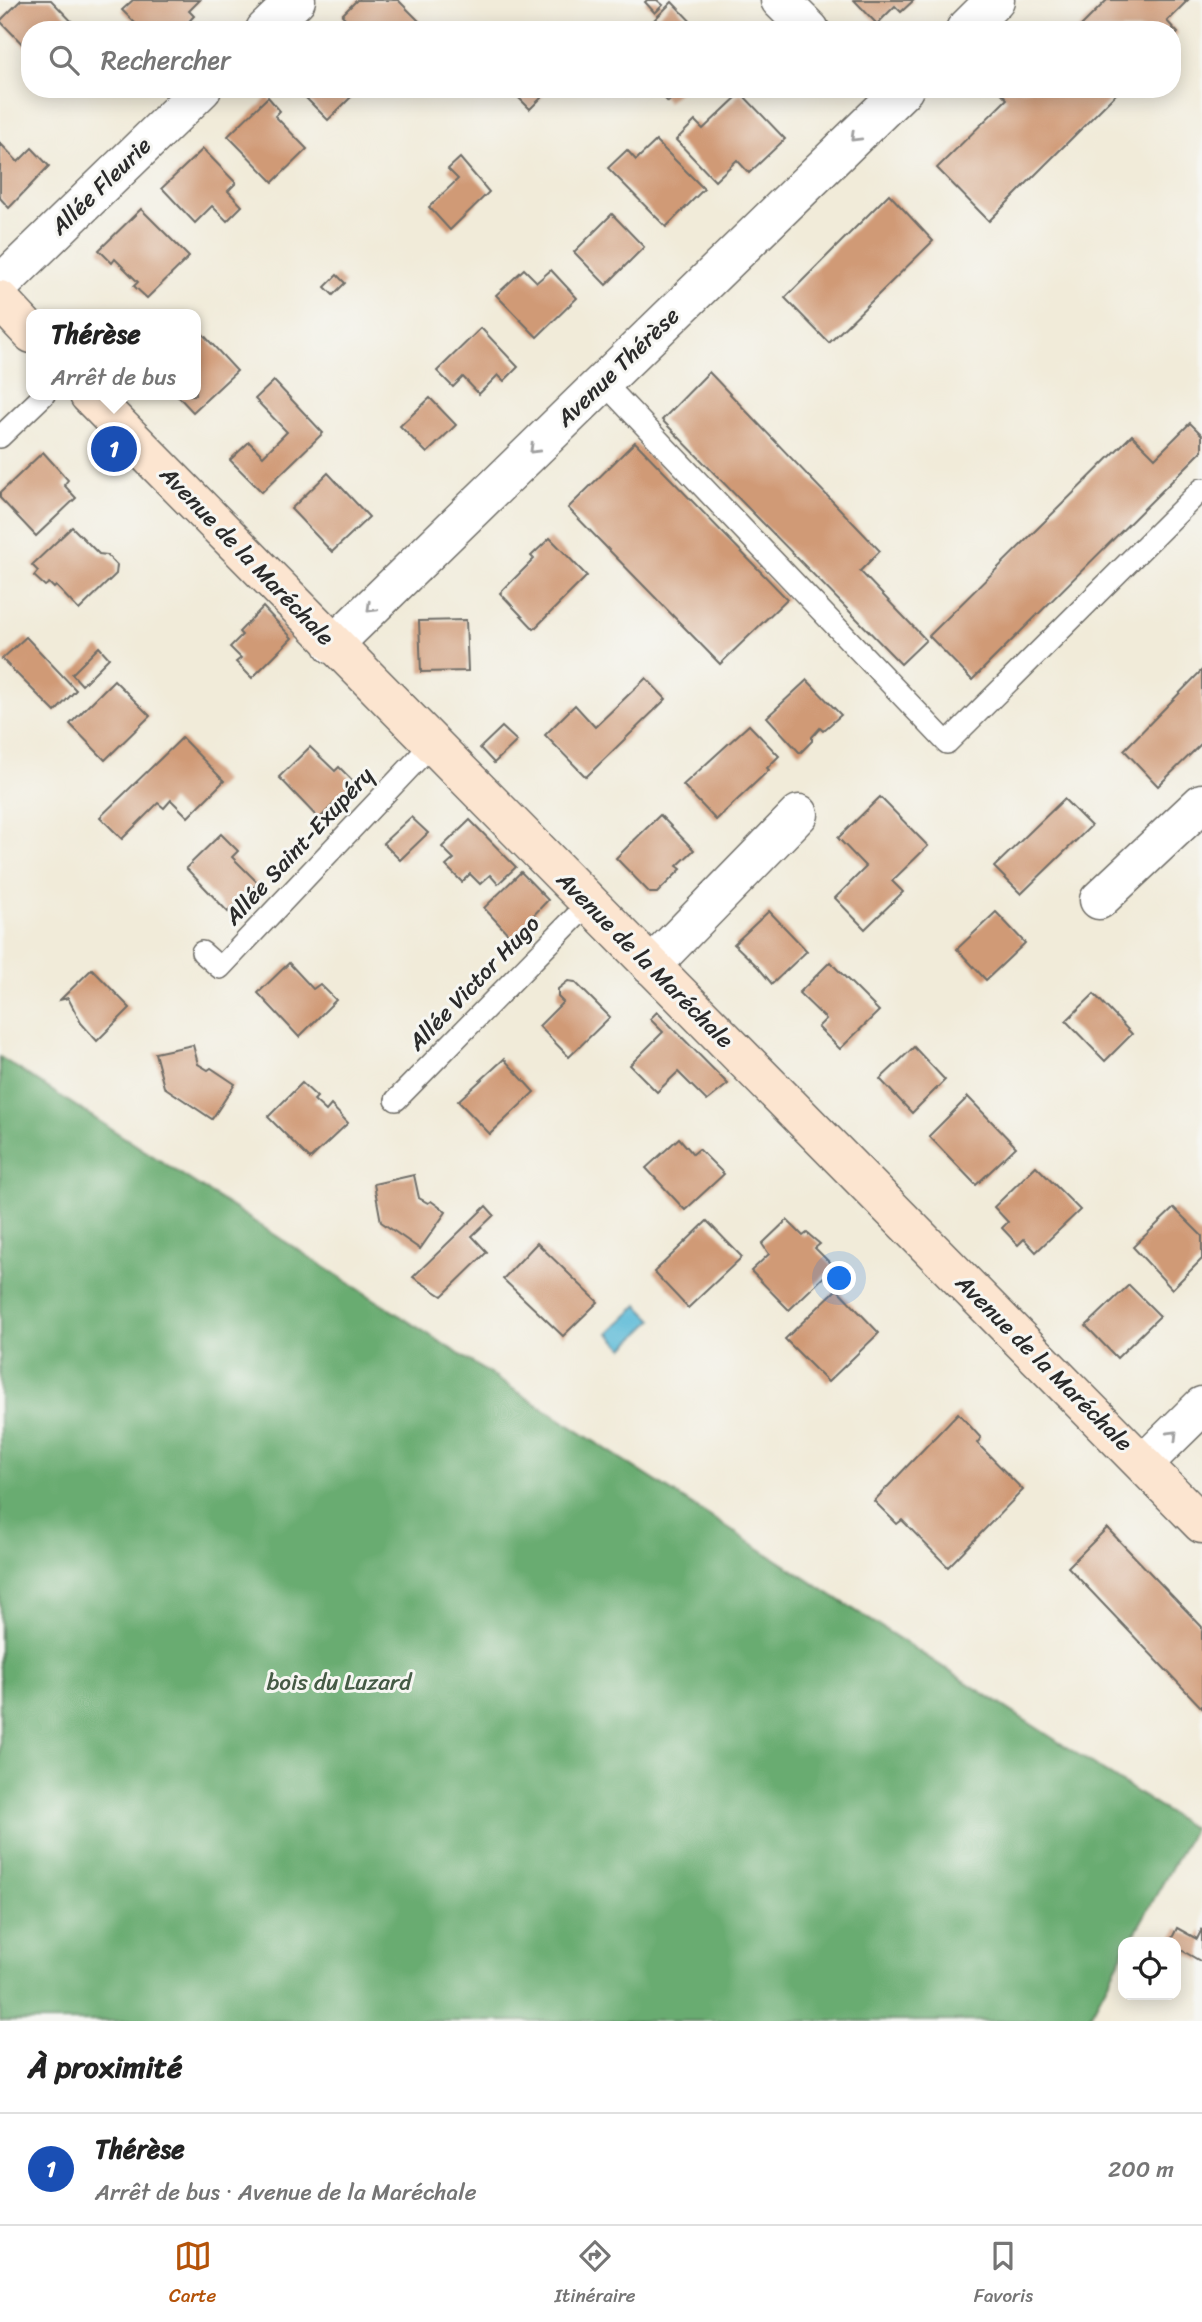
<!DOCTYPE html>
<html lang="fr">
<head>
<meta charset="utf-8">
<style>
	body { margin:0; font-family:Sriracha,sans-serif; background:#f6f6f6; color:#222 }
	.controls { position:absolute; right:21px; bottom:21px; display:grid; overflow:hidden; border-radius:14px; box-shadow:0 4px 18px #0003 }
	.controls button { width:63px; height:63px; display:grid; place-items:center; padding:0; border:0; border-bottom:2px solid #e0e0e0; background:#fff; color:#222; font:35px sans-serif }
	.you { position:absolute; left:840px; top:1279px; width:24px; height:24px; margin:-18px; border:5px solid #fff; border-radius:50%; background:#1a73e8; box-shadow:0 0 0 10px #1a73e833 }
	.badge { display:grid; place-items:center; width:46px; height:46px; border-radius:50%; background:#b45309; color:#fff; font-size:23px; font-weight:700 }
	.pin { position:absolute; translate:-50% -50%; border:4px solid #fff; box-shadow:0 2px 7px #0006 }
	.popup { position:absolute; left:26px; top:309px; width:175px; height:91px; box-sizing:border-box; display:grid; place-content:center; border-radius:14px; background:#fff; filter:drop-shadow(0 2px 5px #0005); font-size:23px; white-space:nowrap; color:#767676 }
	.popup b { font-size:26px; color:#222 }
	.popup::after { content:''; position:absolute; left:50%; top:100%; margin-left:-14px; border:14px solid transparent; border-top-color:#fff }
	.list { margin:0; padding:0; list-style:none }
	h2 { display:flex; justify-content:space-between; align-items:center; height:91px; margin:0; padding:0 28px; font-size:30px }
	h2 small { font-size:23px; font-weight:400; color:#767676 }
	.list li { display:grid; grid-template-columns:46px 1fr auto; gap:21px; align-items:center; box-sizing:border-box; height:112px; padding:0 28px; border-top:2px solid #e0e0e0 }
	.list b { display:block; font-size:26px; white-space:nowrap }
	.list p { margin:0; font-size:23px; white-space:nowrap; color:#767676 }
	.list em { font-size:23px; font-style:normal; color:#767676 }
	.icon { flex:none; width:38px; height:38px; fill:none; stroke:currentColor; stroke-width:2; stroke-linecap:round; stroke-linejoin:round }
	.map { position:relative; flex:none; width:1202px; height:2021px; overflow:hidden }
	.search { position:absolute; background:#fff; box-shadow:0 4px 18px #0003; left:21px; right:21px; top:21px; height:77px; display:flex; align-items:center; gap:18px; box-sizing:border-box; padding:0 24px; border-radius:28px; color:#767676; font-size:26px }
	.sheet { height:203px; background:#fff }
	nav { display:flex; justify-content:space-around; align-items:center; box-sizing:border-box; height:98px; border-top:2px solid #e0e0e0; background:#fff; font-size:19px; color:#767676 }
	nav a { display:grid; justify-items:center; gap:4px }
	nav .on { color:#b45309 }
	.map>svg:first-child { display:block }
</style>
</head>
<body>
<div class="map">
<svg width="1202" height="2021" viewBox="0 0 1202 2021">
	<rect width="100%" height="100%" fill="#f6f6f2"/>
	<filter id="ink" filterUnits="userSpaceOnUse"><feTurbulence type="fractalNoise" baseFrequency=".0143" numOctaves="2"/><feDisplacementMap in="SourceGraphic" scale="14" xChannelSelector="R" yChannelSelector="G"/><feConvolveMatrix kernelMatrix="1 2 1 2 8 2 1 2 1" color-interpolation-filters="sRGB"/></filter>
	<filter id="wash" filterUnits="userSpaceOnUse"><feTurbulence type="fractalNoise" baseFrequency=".00686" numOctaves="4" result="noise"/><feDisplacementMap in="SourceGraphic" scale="28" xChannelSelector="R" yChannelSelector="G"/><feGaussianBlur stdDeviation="1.57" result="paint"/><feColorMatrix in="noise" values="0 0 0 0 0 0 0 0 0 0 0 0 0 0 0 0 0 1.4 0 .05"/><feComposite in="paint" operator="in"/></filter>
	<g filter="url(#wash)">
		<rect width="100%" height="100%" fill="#f1ebd9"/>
		<polygon fill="#69ac71" stroke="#4a6c4e" stroke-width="2" points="0,1057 1193,1829 1130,1942 1123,1942 1123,1954 1087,2021 0,2021"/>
		<polygon fill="#58b9d7" stroke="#427281" stroke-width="2" points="638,1305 653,1320 624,1348 609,1333"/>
		<g id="blocks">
			<g fill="#d09a76">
				<polygon points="21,0 51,0 80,30 30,30 30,52 0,21"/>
				<polygon points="133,0 200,0 189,11 194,16 181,30 175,30 172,27 169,30 142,30 122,10"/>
				<polygon points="357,0 398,0 422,24 416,30 357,30 342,15"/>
				<polygon points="647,0 657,0 663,5 655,13 645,2"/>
				<polygon points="854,0 914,0 901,12 895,6 877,24"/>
				<polygon points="1107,0 1188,0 1167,21 1178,33 1172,39 1172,30 1077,30"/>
				<polygon points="672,2 699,30 652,30 648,26"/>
				<polygon points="297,89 359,89 328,120"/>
				<polygon points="520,89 536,89 543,96 530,109 515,94"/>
				<polygon points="656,89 681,89 668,102"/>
				<polygon points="998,89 1121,89 989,221 937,168 1007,99"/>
				<polygon points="741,93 785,139 749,173 737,160 715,181 676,140 695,121 703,129"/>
				<polygon points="268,97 280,111 275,116 307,149 273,182 228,136"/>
				<polygon points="656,141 704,189 666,227 608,168 627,150 636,160"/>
				<polygon points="0,143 18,162 32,148 49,166 9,208 0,198"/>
				<polygon points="203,149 236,183 228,191 242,206 227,221 212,206 195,223 162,188"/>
				<polygon points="460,158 489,192 450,230 429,207 458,179 448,169"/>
				<polygon points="889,194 933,241 829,343 785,298"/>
				<polygon points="141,209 189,257 147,298 134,286 138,282 115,259 112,263 99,250"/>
				<polygon points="612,214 644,247 606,285 574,252"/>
				<polygon points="524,269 537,282 551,270 577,298 537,337 496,295"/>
				<polygon points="337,275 345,283 333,295 325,287"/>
				<polygon points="481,328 518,367 504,381 498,375 479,394 463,377 453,387 437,371"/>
				<polygon points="199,330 237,371 193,412 177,395 196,395 196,333"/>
				<polygon points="709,372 880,551 860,571 926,640 901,664 662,420"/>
				<polygon points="274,381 323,433 262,492 230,460 249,442 263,456 287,432 255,399"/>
				<polygon points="430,398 456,425 427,453 400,426"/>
				<polygon points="1190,423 1202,435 1202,451 972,680 929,636 1132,435 1155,458"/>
				<polygon points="635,442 787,599 720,664 568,508"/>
				<polygon points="43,452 68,480 64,485 76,498 36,536 0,498 0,493"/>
				<polygon points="328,473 369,517 332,552 291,509"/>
				<polygon points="72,527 99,554 107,555 117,565 116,574 79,610 56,586 54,588 49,583 45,586 34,576 38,571 32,565"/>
				<polygon points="550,538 587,576 534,629 500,593 534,559 531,556"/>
				<polygon points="263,607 292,638 252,678 236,662 241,658 230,647 242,635 239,632"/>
				<polygon points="466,620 468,671 421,672 419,621"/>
				<polygon points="26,637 76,690 55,712 2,659"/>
				<polygon points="99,647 109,658 82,685 72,674"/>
				<polygon points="1202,670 1202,743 1158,786 1124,750"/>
				<polygon points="646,678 666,699 586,777 545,735 575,705 595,727"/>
				<polygon points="114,680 150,716 105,760 70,724"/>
				<polygon points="807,680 841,715 823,731 820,728 812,737 812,741 800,753 767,717"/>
				<polygon points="749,725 779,756 767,768 769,770 716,820 683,785"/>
				<polygon points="502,727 517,741 494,763 480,748"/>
				<polygon points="182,738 224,781 188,817 171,800 164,808 158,803 122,839 100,817"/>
				<polygon points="310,747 335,771 339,767 355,783 319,819 279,777"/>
				<polygon points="880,797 928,846 892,881 903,892 865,929 835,898 866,867 838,838"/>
				<polygon points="1064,799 1091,826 1021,894 994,867"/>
				<polygon points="660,815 694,850 677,866 681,869 657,893 650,893 616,858"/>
				<polygon points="411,817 428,833 400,860 383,843"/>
				<polygon points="470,820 516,867 498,884 490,875 480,884 470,874 462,882 446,866 454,859 442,847"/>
				<polygon points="221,834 238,851 232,857 258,883 228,912 186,868"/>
				<polygon points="521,872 548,900 512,938 484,908"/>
				<polygon points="769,911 807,951 772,984 758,967 734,944"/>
				<polygon points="996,912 1025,943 986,980 957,949"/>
				<polygon points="830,962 879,1011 840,1049 818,1027 826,1019 799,993"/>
				<polygon points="289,963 313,989 320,984 336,1000 299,1037 258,993"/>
				<polygon points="92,969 130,1008 97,1041 81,1023 68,998 60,1000"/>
				<polygon points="568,981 575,982 610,1017 569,1057 539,1026 563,1002 558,997 558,989"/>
				<polygon points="1094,994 1132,1034 1105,1061 1066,1021"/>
				<polygon points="657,1012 728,1084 707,1101 678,1072 657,1092 630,1065 663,1032 650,1019"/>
				<polygon points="193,1045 198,1064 208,1070 211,1068 235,1084 212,1119 164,1087 155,1053"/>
				<polygon points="914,1047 945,1080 912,1113 880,1079"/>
				<polygon points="504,1059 534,1092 490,1134 458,1101"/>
				<polygon points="302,1083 317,1097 314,1100 326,1111 331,1105 348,1123 310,1159 268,1117"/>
				<polygon points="968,1097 1016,1147 976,1185 929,1136"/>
				<polygon points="679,1138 693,1154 699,1149 724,1174 685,1210 646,1168"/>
				<polygon points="1036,1166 1080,1210 1036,1252 1024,1239 1018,1245 1002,1228 1008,1222 994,1207"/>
				<polygon points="414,1175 419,1198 428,1203 431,1201 446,1212 420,1249 381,1222 374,1184"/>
				<polygon points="486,1206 494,1215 472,1236 487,1252 442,1296 413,1277"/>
				<polygon points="1174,1208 1202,1236 1202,1259 1172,1289 1133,1247"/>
				<polygon points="787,1220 803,1236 807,1233 820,1244 815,1248 834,1267 789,1310 751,1271 769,1254 762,1244"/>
				<polygon points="707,1221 742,1257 688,1308 654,1272"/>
				<polygon points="537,1243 598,1302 563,1336 503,1279"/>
				<polygon points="1129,1285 1160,1316 1117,1358 1086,1326"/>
				<polygon points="837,1289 879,1333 828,1382 785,1339"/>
				<polygon points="958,1413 981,1438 977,1443 1023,1490 948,1567 902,1520 897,1524 874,1501"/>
				<polygon points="1107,1528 1202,1627 1202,1708 1068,1567"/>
				<polygon points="1177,1928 1197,1939 1202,1929 1202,1962 1176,1947 1176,1942 1170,1942"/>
			</g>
		</g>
	</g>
	<g filter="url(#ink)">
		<use href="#blocks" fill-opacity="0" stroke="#706e68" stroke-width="2"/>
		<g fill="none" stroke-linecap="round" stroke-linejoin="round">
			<g stroke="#706e68" stroke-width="24">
				<g id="lane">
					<polyline points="603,382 947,743 1202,489"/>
					<polyline points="0,437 44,395"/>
					<polyline points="202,952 220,968 432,744"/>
					<polyline points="396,1100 589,903"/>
				</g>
			</g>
			<g stroke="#706e68" stroke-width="41">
				<g id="street">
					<polyline points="780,0 810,30"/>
					<polyline points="265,30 296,0"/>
					<polyline points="965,30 995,0"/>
					<polyline points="0,285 202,89"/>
					<polyline points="333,645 904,89"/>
					<polyline points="1099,900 1202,803"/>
					<polyline points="651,966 799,814"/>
					<polyline points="1144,1463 1202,1406"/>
				</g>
			</g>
			<g stroke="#706e68" stroke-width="41">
				<g id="secondary">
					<polyline points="0,300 32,334"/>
					<polyline points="89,395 1202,1524"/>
				</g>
			</g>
			<use href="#lane" stroke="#fff" stroke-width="21"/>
			<use href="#street" stroke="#fff" stroke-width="38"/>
			<use href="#secondary" stroke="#fce5d0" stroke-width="38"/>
		</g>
		<defs><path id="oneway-chevron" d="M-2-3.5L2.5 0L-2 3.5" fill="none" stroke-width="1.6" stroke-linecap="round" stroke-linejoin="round" transform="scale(1.75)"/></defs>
		<g stroke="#a0a0a0">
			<use href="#oneway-chevron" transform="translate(855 137) rotate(136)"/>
			<use href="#oneway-chevron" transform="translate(534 449) rotate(136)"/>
			<use href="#oneway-chevron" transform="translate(371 608) rotate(136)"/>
			<use href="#oneway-chevron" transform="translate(1173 1435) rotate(-45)"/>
		</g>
	</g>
	<g text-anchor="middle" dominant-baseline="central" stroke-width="6" stroke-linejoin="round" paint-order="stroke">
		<g font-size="23" fill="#2b2b2b" stroke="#f6f6f2">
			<text transform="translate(101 186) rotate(-44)">Allée Fleurie</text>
			<text transform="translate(618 367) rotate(-44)">Avenue Thérèse</text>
			<text transform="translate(247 556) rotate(46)">Avenue de la Maréchale</text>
			<text transform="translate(299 846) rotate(-47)">Allée Saint-Exupéry</text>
			<text transform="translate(645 960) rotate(45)">Avenue de la Maréchale</text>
			<text transform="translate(474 983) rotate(-46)">Allée Victor Hugo</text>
			<text transform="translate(1044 1363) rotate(45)">Avenue de la Maréchale</text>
		</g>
		<g font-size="23" fill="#455a45" stroke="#f6f6f2">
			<text x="339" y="1682">bois du Luzard</text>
		</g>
	</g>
</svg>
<div class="controls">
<button><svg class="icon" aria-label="locate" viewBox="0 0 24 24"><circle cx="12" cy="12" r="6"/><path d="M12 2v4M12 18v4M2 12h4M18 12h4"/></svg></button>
</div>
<div class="you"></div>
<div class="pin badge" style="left:114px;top:449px;background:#1a4fb4">1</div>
<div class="popup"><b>Thérèse</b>Arrêt de bus</div>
<div class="search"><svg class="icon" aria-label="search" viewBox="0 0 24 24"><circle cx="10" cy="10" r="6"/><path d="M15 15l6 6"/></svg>Rechercher</div>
</div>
<section class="sheet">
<h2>À proximité<small></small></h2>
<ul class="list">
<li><span class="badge" style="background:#1a4fb4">1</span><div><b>Thérèse</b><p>Arrêt de bus · Avenue de la Maréchale</p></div><em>200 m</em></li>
</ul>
</section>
<nav>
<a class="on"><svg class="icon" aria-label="map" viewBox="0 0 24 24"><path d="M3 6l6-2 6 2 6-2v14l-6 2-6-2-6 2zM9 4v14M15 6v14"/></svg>Carte</a>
<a><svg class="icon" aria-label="directions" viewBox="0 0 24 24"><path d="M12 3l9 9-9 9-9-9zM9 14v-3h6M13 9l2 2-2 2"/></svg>Itinéraire</a>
<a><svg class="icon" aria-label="saved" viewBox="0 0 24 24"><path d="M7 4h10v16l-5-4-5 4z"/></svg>Favoris</a>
</nav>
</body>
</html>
